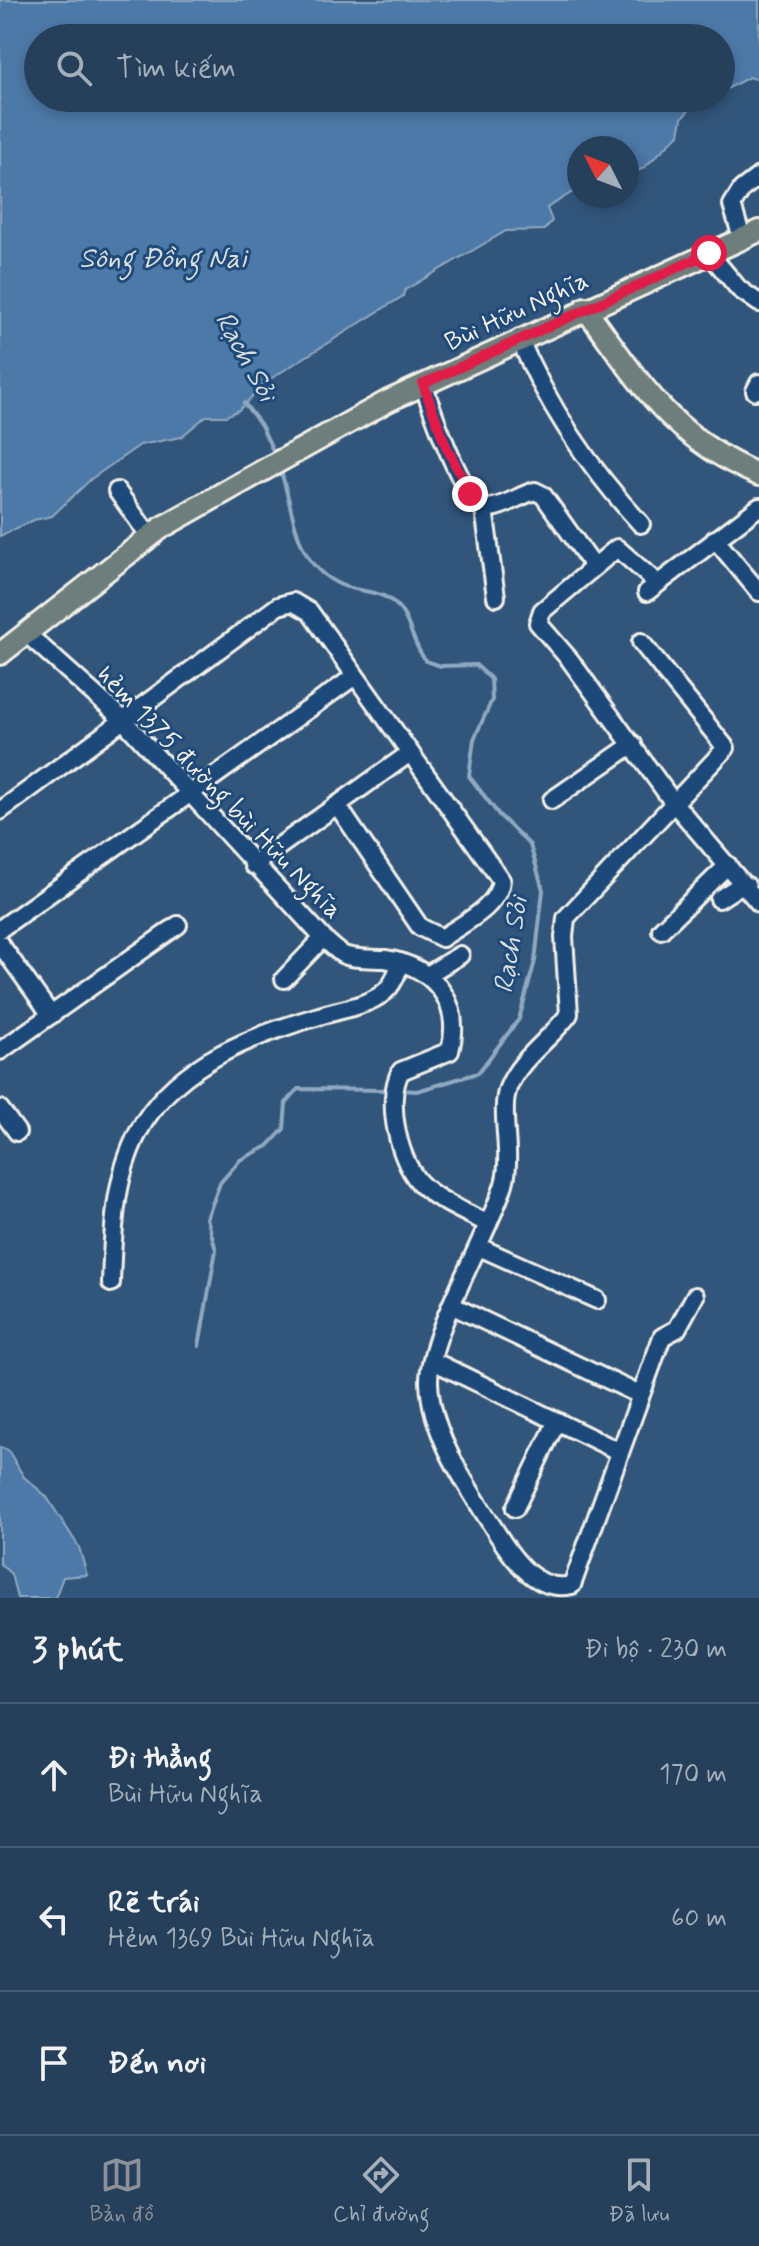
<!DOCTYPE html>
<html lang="vi">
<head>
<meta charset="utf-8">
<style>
	body { margin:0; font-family:Mynerve,sans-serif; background:#2e4762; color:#f1f3f6 }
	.compass { position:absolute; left:567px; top:136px; width:72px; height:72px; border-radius:50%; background:#26405c; box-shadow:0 4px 12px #0003; rotate:312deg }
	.stop { position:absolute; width:24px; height:24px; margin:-18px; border:6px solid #e11d48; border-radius:50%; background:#fff }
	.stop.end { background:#e11d48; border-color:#fff; box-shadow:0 2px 8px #0008 }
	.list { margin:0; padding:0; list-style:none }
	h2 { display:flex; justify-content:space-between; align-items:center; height:104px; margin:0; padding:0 32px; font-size:34px }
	h2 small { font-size:26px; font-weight:400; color:#a4afbb }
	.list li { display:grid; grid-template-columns:52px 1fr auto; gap:24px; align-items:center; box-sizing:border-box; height:144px; padding:0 32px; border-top:2px solid #425972 }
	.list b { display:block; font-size:30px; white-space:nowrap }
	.list p { margin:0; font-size:26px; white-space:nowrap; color:#a4afbb }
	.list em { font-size:26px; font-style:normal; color:#a4afbb }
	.icon { flex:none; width:44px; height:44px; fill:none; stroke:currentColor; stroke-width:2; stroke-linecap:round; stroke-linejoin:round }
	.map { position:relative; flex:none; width:759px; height:1598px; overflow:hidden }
	.search { position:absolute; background:#26405c; box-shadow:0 4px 12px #0003; left:24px; right:24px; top:24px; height:88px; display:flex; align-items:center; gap:20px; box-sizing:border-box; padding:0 28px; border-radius:44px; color:#a4afbb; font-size:30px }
	.sheet { height:536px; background:#26405c }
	nav { display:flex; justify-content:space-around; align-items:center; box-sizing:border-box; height:112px; border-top:2px solid #425972; background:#26405c; font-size:22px; color:#a4afbb }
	nav a { display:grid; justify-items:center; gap:4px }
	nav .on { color:#8c9099 }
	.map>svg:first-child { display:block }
</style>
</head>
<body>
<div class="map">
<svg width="759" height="1598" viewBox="0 0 759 1598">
	<rect width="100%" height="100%" fill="#32557b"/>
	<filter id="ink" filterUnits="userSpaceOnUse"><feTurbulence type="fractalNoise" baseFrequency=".0125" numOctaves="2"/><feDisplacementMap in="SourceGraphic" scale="16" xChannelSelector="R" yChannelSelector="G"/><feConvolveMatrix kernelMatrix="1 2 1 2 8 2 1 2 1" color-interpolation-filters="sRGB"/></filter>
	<g filter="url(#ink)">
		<g fill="#4d79a8" stroke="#90a9c2" stroke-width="2">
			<polygon points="0,0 759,0 759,80 749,77 721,92 721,38 38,38 38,98 714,98 691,108 682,118 679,134 644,168 627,176 627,148 579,148 579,188 547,208 552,221 544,230 506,231 405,290 403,296 267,381 239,410 226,416 206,416 181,437 140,445 91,479 52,516 34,520 0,536"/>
			<polygon points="0,1447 8,1450 24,1477 46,1496 79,1547 87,1575 63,1577 55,1598 17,1598 11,1574 0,1564"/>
		</g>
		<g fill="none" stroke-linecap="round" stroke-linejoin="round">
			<g stroke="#90a9c2" stroke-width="4">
				<polyline points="244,403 261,425 276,457"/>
				<path d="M280,469C296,514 292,563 341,585C358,592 379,590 393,602C411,617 411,643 426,661L441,666L476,665L491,679L492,700L474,739L469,776L499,815L530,845L543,890L535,961L519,1019L478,1073L417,1091L398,1090"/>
				<polyline points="199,1346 216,1250 207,1218 220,1183 240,1160 268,1146 284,1129 286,1103 298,1089 389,1090"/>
			</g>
			<g stroke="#f4f1e8" stroke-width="22">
				<g id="minor">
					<polyline points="742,238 732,205 742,189 759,176"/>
					<polyline points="709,253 739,289 759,303"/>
					<path d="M519,338C549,408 589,468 641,524"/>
					<path d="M423,384C431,406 464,508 488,508C502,508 520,495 535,491L543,495L594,567"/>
					<polyline points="755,391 759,383"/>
					<polyline points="117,491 150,537"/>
					<polyline points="484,509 496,597"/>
					<polyline points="715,539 759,592"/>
					<polyline points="657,583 617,548 542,611 538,623 570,660 673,802 759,903"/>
					<polyline points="647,592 759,507"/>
					<path d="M27,634L122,719L323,938C329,943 336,950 342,954C353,960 373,958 385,959C433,966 463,1002 450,1051L401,1071C384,1099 399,1166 424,1187C442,1203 468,1213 488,1224"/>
					<path d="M641,642L726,748L566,918L564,937L569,1014C551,1039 519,1059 508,1088C499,1112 513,1154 504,1184C488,1236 428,1334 429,1382C431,1437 470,1490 498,1535C515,1562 538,1593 572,1585L662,1337L677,1329L695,1296"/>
					<polyline points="552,800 633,744"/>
					<path d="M0,811L278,606L293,602L310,612L501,880C499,907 463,923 442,938L420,927L337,805"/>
					<polyline points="253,865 410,753"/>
					<polyline points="719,899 739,886 747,886"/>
					<polyline points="0,929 355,676"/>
					<polyline points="661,930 728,865"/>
					<polyline points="0,944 51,1015"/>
					<polyline points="429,974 460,955"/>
					<polyline points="284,979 323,938"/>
					<polyline points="0,1051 178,925"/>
					<polyline points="0,1109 17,1132"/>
					<polyline points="479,1247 597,1300"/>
					<path d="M111,1283C113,1228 114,1171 144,1122C182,1062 254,1035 319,1016C338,1010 366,1006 382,994C393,986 397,974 400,962"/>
					<polyline points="453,1306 640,1395"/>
					<polyline points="433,1361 618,1451"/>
					<polyline points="515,1508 557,1421"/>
				</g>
			</g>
			<g stroke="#f4f1e8" stroke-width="26">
				<g id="major">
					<path d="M585,308C640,382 670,437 759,475"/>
					<polyline points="0,654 161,528 244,481 388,401 759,231"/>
				</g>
			</g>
			<use href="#minor" stroke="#1f4a7a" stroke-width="16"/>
			<use href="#major" stroke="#6d7e7c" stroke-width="20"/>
		</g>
	</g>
	<g fill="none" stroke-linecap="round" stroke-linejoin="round" filter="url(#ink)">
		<polyline stroke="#e11d48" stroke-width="10" points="470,494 446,446 423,384 709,253"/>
	</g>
	<g text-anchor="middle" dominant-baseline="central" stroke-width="6" stroke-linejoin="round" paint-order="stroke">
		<g font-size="26" fill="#f4f1e8" stroke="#1f4a7a">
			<text transform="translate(517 312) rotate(-25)">Bùi Hữu Nghĩa</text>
			<text transform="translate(219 793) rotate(46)">hẻm 1375 đường bùi Hữu Nghĩa</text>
		</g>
		<g font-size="28" font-style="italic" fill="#dbdfde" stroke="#1f4a7a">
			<text x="163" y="259">Sông Đồng Nai</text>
			<text transform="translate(245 357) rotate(61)">Rạch Sỏi</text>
			<text transform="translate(512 945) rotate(-81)">Rạch Sỏi</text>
		</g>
	</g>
</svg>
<svg class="compass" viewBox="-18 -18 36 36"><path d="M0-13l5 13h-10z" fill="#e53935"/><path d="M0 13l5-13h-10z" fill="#a4afbb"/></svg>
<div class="stop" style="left:709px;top:253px"></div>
<div class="stop end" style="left:470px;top:494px"></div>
<div class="search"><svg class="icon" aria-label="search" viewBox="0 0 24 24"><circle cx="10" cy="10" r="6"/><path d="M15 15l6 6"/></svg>Tìm kiếm</div>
</div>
<section class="sheet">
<h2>3 phút<small>Đi bộ · 230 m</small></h2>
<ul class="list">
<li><svg class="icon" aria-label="ahead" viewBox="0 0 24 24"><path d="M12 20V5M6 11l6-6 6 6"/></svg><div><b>Đi thẳng</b><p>Bùi Hữu Nghĩa</p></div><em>170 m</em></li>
<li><svg class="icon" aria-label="left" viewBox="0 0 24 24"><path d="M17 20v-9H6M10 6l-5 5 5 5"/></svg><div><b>Rẽ trái</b><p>Hẻm 1369 Bùi Hữu Nghĩa</p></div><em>60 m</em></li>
<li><svg class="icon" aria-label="arrive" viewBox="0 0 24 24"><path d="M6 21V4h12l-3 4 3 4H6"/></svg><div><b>Đến nơi</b></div></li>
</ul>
</section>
<nav>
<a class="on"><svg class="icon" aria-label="map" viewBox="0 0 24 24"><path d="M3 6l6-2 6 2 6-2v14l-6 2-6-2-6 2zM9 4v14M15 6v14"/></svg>Bản đồ</a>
<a><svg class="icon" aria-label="directions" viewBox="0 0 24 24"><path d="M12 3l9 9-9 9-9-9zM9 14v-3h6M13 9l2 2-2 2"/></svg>Chỉ đường</a>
<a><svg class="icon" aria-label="saved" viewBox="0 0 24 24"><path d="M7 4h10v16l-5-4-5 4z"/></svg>Đã lưu</a>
</nav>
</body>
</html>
